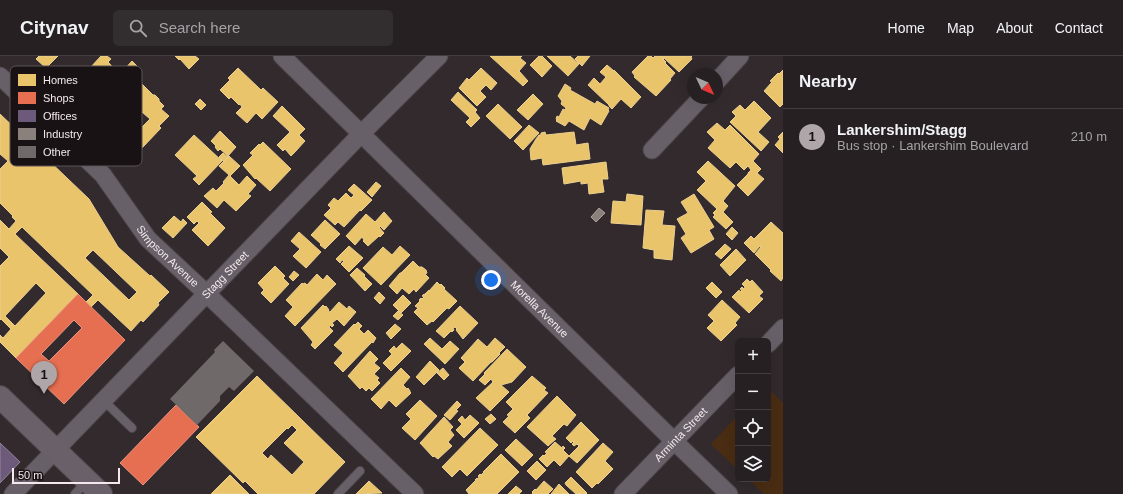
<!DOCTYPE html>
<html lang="en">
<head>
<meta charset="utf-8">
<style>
	body { margin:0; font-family:Helvetica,sans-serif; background:#322d2f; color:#f1f3f6 }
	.controls { position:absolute; right:12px; bottom:12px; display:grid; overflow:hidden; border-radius:6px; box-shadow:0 4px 16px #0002 }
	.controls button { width:36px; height:36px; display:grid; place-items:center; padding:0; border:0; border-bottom:1px solid #423e40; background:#262022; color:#f1f3f6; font:20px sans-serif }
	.compass { position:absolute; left:687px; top:12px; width:36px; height:36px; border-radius:50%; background:#262022; box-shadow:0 4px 16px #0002; rotate:134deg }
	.scale { position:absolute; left:12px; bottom:10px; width:108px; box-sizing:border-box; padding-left:4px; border:2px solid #f3e9ec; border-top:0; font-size:11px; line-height:14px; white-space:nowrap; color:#f3e9ec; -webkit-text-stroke:3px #181214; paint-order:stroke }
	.you { position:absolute; left:491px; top:224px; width:14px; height:14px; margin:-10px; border:3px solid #fff; border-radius:50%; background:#1a73e8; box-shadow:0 0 0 6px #1a73e833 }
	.badge { display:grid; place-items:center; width:26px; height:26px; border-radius:50%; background:#afa6a9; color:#111; font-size:13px; font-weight:700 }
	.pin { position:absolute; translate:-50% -33px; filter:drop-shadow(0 1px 2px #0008) }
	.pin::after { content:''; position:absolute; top:21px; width:14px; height:12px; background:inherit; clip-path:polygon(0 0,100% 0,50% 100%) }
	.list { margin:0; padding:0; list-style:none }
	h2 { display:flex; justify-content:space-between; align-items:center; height:52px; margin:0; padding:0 16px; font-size:17px }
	h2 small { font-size:13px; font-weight:400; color:#a4a3a5 }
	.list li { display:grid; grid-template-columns:26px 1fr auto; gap:12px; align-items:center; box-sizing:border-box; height:56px; padding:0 16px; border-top:1px solid #423e40 }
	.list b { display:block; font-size:15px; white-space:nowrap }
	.list p { margin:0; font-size:13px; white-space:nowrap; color:#a4a3a5 }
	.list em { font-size:13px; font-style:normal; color:#a4a3a5 }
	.icon { flex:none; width:22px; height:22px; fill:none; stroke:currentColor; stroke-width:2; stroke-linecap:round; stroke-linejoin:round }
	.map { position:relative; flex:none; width:783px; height:438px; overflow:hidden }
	header { display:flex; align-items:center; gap:24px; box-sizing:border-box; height:56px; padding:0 20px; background:#262022; border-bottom:1px solid #423e40 }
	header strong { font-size:19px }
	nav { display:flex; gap:22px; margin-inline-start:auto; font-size:14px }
	.search { width:280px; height:36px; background:#322d2f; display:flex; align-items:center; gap:10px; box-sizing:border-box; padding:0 14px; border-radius:6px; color:#a4a3a5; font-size:15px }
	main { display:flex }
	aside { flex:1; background:#262022 }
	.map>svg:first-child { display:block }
</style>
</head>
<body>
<header>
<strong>Citynav</strong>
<div class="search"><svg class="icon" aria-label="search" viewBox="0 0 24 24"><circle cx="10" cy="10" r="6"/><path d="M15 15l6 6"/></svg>Search here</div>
<nav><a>Home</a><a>Map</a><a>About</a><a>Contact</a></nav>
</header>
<main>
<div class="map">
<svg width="783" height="438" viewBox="0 0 783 438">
	<rect width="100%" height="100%" fill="#322a2d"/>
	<g fill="#4a2d12">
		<polygon points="768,332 783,347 783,438 764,438 748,423 768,423"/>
		<polygon points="738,359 738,414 711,388"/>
	</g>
	<g fill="#e9c46a" stroke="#eccf91" fill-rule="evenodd">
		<polygon points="39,0 58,0 46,12 36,3"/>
		<polygon points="101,0 107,0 111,3 108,6 122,21 111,32 90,12"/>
		<polygon points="175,0 195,0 199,3 189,13 180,3 179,4"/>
		<polygon points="490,0 522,0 520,2 526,7 519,15 528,25 523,30"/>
		<polygon points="539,0 542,0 552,10 542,21 530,9"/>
		<polygon points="547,0 570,0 579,8 568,20"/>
		<polygon points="578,0 590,0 582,10 575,3"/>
		<polygon points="648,0 651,0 653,2 655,0 660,0 666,6 665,7 675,17 670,23 671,24 656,40 634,21 635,20 632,16"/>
		<polygon points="660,0 692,0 691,1 692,3 679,16 664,2 663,3"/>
		<polygon points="132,5 137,10 128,18 124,14"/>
		<polygon points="607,9 614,15 614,14 641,41 631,52 621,43 612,53 609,50 609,49 588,29 594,22 600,28 606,21 600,16"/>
		<polygon points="238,12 261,34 263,32 278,46 262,63 256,57 247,67 236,57 242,51 240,48 239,49 231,41 229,43 220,34 230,24 228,22"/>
		<polygon points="481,12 497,27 491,34 486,29 480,35 486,41 477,50 459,32 467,22 469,24"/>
		<polygon points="783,14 783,48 780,51 764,35 772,26 770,25 778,17 779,18"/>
		<polygon points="128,26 134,32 140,26 153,39 155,39 159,43 159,45 164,50 161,53 169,60 159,70 161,72 142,92 141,91 137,95 129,87 133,83 131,82 150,63 134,49 123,60 115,52 122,44 116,38"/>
		<polygon points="565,28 571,32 570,34 595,48 597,45 609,52 608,54 609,55 601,69 590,62 584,74 569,65 565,70 556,65 557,64 556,63 557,60 559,61 563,53 565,54 566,52 561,48 562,45 558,40"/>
		<polygon points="458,36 477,54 475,56 480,62 471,71 466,66 470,62 451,44"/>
		<polygon points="533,38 543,48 528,64 517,54"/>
		<polygon points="200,43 206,49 201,54 195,48"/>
		<polygon points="754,45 771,62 758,76 769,86 761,95 730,66 736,60 732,56 740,49 745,54"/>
		<polygon points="498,48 522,71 510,83 486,60"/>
		<polygon points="282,50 305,73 299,79 305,85 295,96 291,100 285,93 283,95 277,89 290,76 273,60"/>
		<path d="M0,58L89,143L118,191L150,220L151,219L169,236L158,247L159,249L143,266L141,264L131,275L98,244L91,251L86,246L93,239L22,171L15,178L78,238L16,302L0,286V279L3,282L11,273L1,263L0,264V210L9,201L0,192V164L9,173L16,165L12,161L13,160L0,147V113L8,105L0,98ZM93,194L137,236L129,244L85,202ZM36,227L46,237L15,270L5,260Z"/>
		<polygon points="717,67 725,74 730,69 759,98 753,105 761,113 757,117 764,123 748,140 737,129 748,118 748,117 751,114 748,110 744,114 736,106 730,112 708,92 715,84 707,76"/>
		<polygon points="529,69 539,77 523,94 514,85"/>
		<polygon points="220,75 236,91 228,100 220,93 218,95 215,91 216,90 211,85"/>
		<polygon points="545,76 546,79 574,76 576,89 588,87 590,103 543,109 542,102 531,104 530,93 536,83 539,79 541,79 541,77"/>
		<polygon points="783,76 783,97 775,89 780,83 778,81"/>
		<polygon points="194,79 222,105 199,129 193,123 197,120 175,99"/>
		<polygon points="263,86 291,113 270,135 256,122 255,123 243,109 253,99 250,97 259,88 260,89"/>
		<polygon points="223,97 228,101 224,106 219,101"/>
		<polygon points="229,100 240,110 230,120 239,129 247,120 256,129 248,138 251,140 236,155 224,144 217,152 204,140 213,132 216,135 224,127 223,126 229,119 219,110"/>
		<polygon points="708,105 735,130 723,145 728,150 723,156 733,166 726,173 713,161 715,159 713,157 717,153 697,134 706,125 697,116"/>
		<polygon points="606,106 608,123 602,123 604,136 589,138 588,127 581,128 581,125 564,128 562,112"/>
		<polygon points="376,126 381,130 372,141 367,136"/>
		<polygon points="354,128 372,144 361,155 360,154 344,171 338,166 335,169 324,159 331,152 328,149 334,142 338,145 346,137 351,142 354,139 348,134"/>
		<polygon points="627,138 643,140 641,169 611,167 613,145 626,146"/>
		<polygon points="694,138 714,171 709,174 714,183 691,197 681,182 686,178 677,163 688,157 681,146"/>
		<polygon points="202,146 212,156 210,157 225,172 208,190 192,174 199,167 197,165 194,168 187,161"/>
		<polygon points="646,154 664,155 662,169 675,170 672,204 654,202 654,194 643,192"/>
		<polygon points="384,156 392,165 384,174 380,170 379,171 384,177 380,181 379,180 368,190 363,185 364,184 362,181 355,189 346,180 366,158 375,166"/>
		<polygon points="174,160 181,166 183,163 187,167 173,182 162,172"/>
		<polygon points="325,164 340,178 325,193 320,189 321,188 311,179"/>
		<polygon points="771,166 783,177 783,222 781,225 770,215 771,214 755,198 761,191 760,190 754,197 744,187 751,180 754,183"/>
		<polygon points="732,171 738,177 732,184 726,178"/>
		<polygon points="299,176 321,196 306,212 293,200 300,193 291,185"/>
		<polygon points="725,188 731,193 721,203 715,198"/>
		<polygon points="349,190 363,202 349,216 341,208 344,205 342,204 340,207 336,203"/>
		<polygon points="400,190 410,199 381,229 363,212 383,191 392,199"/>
		<polygon points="736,193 746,204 730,220 720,209"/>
		<polygon points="413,205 419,211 422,211 426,214 427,217 425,218 429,222 416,236 414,233 409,238 402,232 397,238 389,230 400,217 401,217"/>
		<polygon points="275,210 285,220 283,222 289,228 271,247 261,237 264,234 258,227"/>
		<polygon points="357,212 365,219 364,220 372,228 365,235 350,219"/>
		<polygon points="294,215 299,219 293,225 289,221"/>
		<polygon points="317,218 323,224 327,219 336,228 295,270 285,260 293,251 286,244 302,227 303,228 305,227 307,229"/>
		<polygon points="747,223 750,226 752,224 763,236 759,240 763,243 749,257 732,241 739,234 740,236 742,234 740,233 742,231 744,233 745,231 742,228"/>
		<polygon points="437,226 440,229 441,228 445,232 444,233 457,245 449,253 447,252 433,266 432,265 427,269 414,256 418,252 415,250 420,245 419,244 421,242 422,243 424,241 422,240 424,238 426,239 425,238 429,234 429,235"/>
		<polygon points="712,226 722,236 716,242 706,232"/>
		<polygon points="379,236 385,242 380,248 374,242"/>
		<polygon points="403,239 411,247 401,257 393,249"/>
		<polygon points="722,244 740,261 735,267 737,269 721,285 707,272 714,265 708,259"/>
		<polygon points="339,246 347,253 349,250 356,256 344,270 337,263 332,267 334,269 332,271 330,269 329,271 333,275 315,293 311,289 313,286 301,272 323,249 325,251 326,250 329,254 328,255 330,256"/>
		<polygon points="460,250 478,267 463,283 456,274 457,273 455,271 453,272 454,274 452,276 451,275 444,282 436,275"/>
		<polygon points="398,255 403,259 398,264 393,260"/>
		<polygon points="358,266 362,270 359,273 364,278 368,274 376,282 373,287 372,286 343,316 334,307 343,297 334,289 354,268 355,269"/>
		<polygon points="395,268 401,273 391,283 386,277"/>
		<polygon points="430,282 442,293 450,285 459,293 445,308 424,288"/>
		<polygon points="495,282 505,291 499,297 500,298 492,306 491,306 473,325 459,312 465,306 461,302 478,283 487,291"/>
		<polygon points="402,287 411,295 391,315 383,307 392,298 389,295 394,290 396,293"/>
		<polygon points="507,293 526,311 512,326 501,329 509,336 490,355 476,342 493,326 491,323 485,329 479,324 485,318 484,317"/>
		<polygon points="370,295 378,303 374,307 380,312 374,318 379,322 377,324 380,327 372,335 369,332 366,335 362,331 360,333 348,320"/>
		<polygon points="430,305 439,314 424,329 416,321"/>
		<polygon points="401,312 410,321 403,329 407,333 408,332 410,335 410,336 411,337 396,351 389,344 381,353 371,343"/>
		<polygon points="443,312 449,319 444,324 437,317"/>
		<path d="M257,320L345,406L314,438H258L245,425L243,427L196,381ZM292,369L297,374L284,387L304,406L292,419L271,399L268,403L262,397L287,372L288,373Z"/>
		<polygon points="532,320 546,332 544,334 548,337 527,359 530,362 515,377 503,366 509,360 507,359 513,353 506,346"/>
		<polygon points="557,340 576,359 567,370 564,368 552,380 556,383 548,390 527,371"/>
		<polygon points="420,344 437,360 415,384 402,372 411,363 406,358"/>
		<polygon points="457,345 461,349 456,354 458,355 450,364 444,359"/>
		<polygon points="491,358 496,363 490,368 485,363"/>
		<polygon points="470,359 479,367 464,382 456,374 462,368 458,364 462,360 465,364"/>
		<polygon points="444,361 453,371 450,374 454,379 448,386 452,390 438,403 434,400 433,401 420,387"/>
		<polygon points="581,366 599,384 577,407 569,400 579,390 577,388 574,390 572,388 574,386 573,385 571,387 566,382"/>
		<polygon points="480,372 498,389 467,420 460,413 452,421 442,411"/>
		<polygon points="516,383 533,399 522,410 505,394"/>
		<polygon points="555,386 562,392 563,390 565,392 563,394 569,400 560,410 554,404 547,411 539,403 543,399 544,400 547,397 545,396"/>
		<polygon points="603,387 613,396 605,405 613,413 598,428 597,427 592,432 576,416"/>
		<polygon points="501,398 519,416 497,438 469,438 466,434 476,424 475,424 477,422 478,423 479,421 478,420 480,418 481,419 484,416 483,416"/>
		<polygon points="537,405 546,414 536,424 527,415"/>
		<polygon points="230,419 249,438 211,438"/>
		<polygon points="571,421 587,437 586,438 576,438 566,429 565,427"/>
		<polygon points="369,425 382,437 356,438"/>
		<polygon points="544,425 553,433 548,438 532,438 533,437 532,436 535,433 536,434"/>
		<polygon points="559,428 569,438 551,438"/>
		<polygon points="516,430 522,435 519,438 508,438"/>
	</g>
	<g fill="#e76f51" stroke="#eb9480" fill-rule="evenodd">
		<path d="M78,238L125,284L64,348L16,302ZM74,264L82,272L49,305L41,298Z"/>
		<polygon points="176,349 199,371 143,429 120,407"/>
	</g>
	<polygon fill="#6d597a" stroke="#95849c" points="0,387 20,406 0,427"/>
	<polygon fill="#8a817c" stroke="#aaa09e" points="599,152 605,157 596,166 591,161"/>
	<polygon fill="#70696a" points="223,285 254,315 234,335 229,331 220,340 220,345 197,369 170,343 215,296 214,294"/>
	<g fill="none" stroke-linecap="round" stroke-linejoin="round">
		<g stroke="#4c4648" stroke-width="10">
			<g id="service">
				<polyline points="103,344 132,372"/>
				<polyline points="75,438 87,425"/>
				<polyline points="338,438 360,415"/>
			</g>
		</g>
		<g stroke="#4c4648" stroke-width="19">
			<g id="minor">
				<path id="s1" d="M282,0L674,385L729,438"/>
				<path id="s2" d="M0,20L103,119L148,183L207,238L415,438"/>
				<polyline points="717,25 740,0"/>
				<polyline points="652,94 701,42"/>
				<polyline points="768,288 783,272"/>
				<path id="s3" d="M13,438L362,77L439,0"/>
				<path id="s4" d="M623,438L738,319"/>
			</g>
		</g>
		<g stroke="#4c4648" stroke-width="24">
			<polyline id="primary" points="0,341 101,438"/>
		</g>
		<use href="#service" stroke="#686069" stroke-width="8"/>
		<use href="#minor" stroke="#686069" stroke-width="17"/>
		<use href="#primary" stroke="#6a606a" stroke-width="22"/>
	</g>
	<g text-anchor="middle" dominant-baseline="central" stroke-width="4" stroke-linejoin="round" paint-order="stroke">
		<g font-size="11" fill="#f3e9ec" stroke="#181214">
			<text stroke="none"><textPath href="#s2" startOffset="247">Simpson Avenue</textPath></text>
			<text stroke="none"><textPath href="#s3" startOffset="305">Stagg Street</textPath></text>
			<text stroke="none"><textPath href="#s1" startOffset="361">Morella Avenue</textPath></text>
			<text stroke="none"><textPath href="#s4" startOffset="83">Arminta Street</textPath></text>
		</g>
	</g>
	<rect x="10" y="10" width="132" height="100" rx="6" fill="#181214" stroke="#5a5255" stroke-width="1"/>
	<rect x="18" y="18" width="18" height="12" fill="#e9c46a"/>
	<rect x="18" y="36" width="18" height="12" fill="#e76f51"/>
	<rect x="18" y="54" width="18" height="12" fill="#6d597a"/>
	<rect x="18" y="72" width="18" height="12" fill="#8a817c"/>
	<rect x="18" y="90" width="18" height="12" fill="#70696a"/>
	<g font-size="11" fill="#f3e9ec">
		<text x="43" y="28">Homes</text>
		<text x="43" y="46">Shops</text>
		<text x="43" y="64">Offices</text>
		<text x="43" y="82">Industry</text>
		<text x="43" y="100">Other</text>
	</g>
</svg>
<div class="controls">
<button>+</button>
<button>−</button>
<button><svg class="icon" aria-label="locate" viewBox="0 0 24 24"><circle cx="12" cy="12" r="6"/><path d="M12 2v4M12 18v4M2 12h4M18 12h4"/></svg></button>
<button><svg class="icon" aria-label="layers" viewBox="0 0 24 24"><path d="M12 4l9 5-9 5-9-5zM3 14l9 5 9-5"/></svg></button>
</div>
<svg class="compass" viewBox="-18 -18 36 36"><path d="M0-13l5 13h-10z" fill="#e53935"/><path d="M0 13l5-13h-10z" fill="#a4a3a5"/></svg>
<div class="scale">50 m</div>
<div class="you"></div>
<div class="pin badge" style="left:44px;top:338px">1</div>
</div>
<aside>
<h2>Nearby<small></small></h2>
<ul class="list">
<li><span class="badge">1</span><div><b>Lankershim/Stagg</b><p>Bus stop · Lankershim Boulevard</p></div><em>210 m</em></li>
</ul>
</aside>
</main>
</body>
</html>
